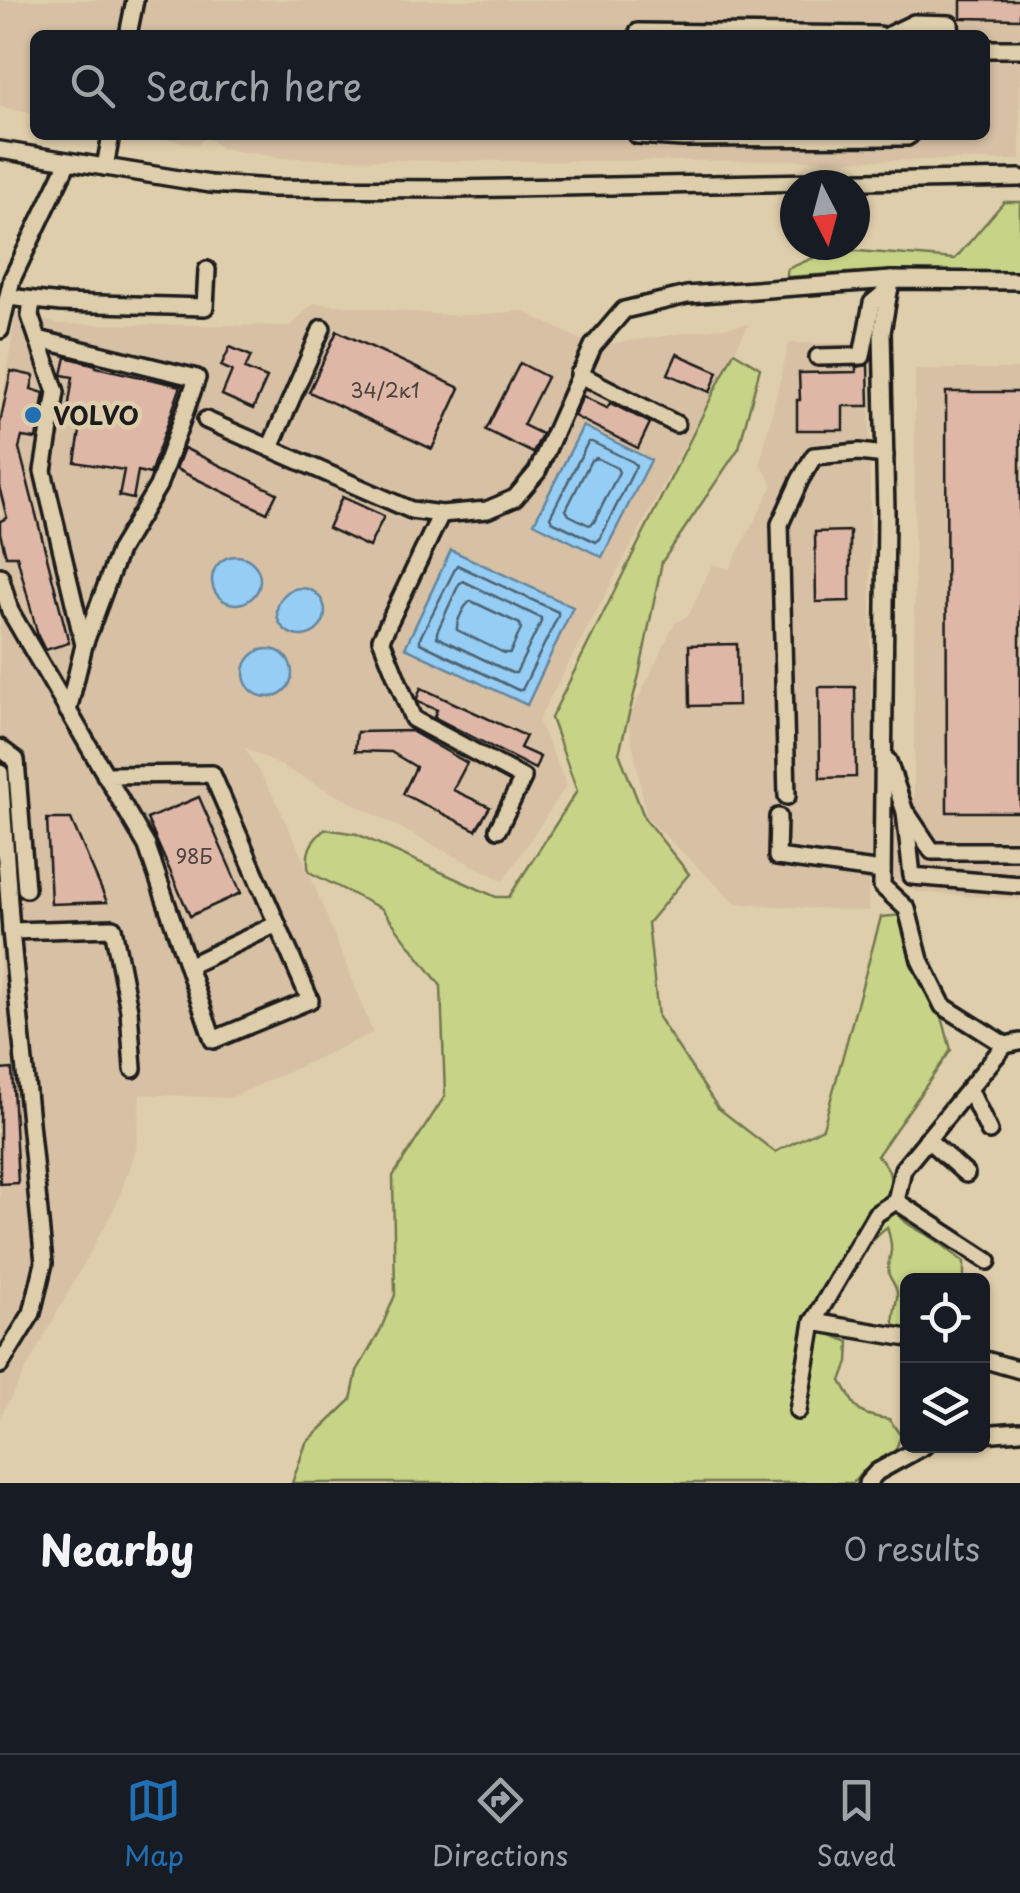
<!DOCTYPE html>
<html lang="en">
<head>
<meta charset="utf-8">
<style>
	body { margin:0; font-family:"Playpen Sans",sans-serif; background:#20242c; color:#f1f3f6 }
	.controls { position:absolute; right:30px; bottom:30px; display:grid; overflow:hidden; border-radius:15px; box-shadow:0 2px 8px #0004 }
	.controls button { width:90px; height:90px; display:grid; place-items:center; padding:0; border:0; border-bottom:2px solid #363941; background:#171b24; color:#f1f3f6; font:50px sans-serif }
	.compass { position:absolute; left:780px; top:170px; width:90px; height:90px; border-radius:50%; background:#171b24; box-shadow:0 2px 8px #0004; rotate:174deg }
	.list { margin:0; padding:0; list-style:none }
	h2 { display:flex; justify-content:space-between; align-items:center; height:130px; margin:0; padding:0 40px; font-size:42px }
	h2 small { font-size:32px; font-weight:400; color:#9ea1a6 }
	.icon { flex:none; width:55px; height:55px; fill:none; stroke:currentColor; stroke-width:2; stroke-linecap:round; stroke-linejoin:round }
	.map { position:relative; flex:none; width:1020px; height:1483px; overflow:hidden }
	.search { position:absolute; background:#171b24; box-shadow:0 2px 8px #0004; left:30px; right:30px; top:30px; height:110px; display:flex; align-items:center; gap:25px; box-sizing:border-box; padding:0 35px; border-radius:15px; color:#9ea1a6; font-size:38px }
	.sheet { height:270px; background:#171b24 }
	nav { display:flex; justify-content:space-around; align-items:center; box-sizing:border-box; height:140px; border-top:2px solid #363941; background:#171b24; font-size:28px; color:#9ea1a6 }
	nav a { display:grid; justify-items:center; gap:5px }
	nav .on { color:#1f6fb2 }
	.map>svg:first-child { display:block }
</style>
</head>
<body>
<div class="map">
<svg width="1020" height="1483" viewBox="0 0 1020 1483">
	<rect width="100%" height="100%" fill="#dfceab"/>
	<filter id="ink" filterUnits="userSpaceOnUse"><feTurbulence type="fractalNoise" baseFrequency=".01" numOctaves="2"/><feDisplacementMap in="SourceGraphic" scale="20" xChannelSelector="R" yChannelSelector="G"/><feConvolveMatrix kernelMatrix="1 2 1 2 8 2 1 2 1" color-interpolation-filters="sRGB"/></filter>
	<g filter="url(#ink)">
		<g fill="#d7c0a4">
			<polygon points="0,0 1020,0 1020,160 449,161 283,158 222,149 206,136 198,145 145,135 985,135 985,35 35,35 35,114 0,107"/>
			<polygon points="314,303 457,316 523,311 593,346 749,324 538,721 567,785 503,881 244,747 275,799 309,872 373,1033 230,1098 140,1094 136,1149 116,1205 0,1417 0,516 2,515 0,504 0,414 16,313 58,324 290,326"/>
			<polygon points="789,343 869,343 872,812 868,911 736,904 647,818 628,720 675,623 689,615 712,564 729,569 773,485 760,463"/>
			<polygon points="915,369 1020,369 1020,900 918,892 893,879 893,809 914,809"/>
		</g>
		<g fill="#c7d386" stroke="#727851" stroke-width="2.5">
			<polygon points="1004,202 1020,202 1020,278 877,271 787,277 787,269 834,249 955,259"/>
			<path d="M734,352L760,368L739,448L662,562L639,675L619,753L645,819L689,874L648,923L658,1017L718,1108L775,1152L823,1128L881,917L914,914L951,1050L877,1156C900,1174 884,1192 898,1214C905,1224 920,1231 931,1237C943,1244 953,1254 964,1262V1280H908L907,1334L900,1337C890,1318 894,1317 897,1298C898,1287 893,1284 889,1275C886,1266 890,1259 891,1251C892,1243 889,1234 887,1227C864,1244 854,1269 836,1290C828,1300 815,1308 804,1316L813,1327L849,1342L848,1362L841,1381C858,1408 852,1415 889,1419L901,1436L894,1454L862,1472L853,1483H292L306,1443L351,1400L357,1371L380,1331L395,1295L393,1176L445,1096L441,986L382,909L309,872C305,852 310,842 325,829L357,834L496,897H509L577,791L551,718Z"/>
		</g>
		<g fill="#96cdf4" stroke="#65869e" stroke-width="2.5">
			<polygon points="583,426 651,460 602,557 534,523"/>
			<polygon points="451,550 573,607 527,705 405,648"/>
			<circle cx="236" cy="580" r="24"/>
			<circle cx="301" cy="612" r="24"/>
			<circle cx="268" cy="673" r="24"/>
		</g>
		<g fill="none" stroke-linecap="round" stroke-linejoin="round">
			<g stroke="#4d6372" stroke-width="2.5">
				<polygon points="588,442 592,442 633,462 636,466 600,539 596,542 552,521 550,517"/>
				<polygon points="597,458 617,468 619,472 594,522 589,525 569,515 566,510 591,460"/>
				<polygon points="457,565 558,612 558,616 522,690 518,690 420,643 420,638"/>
				<polygon points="463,581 541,618 541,622 516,673 512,673 437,637 437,632 459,584"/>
				<path d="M471,601L520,624L521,629L510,653H504L457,630C456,622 464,605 471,601Z"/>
			</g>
		</g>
		<g fill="#deb7a7" stroke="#1c1c1c" stroke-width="2.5">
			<polygon points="961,0 1020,0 1020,19 961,18"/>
			<polygon points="337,331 460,388 432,449 309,392"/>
			<polygon points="230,347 251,356 245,369 267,378 253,409 222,395 232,371 221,366"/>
			<polygon points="677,354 718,372 710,392 668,374"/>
			<polygon points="66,357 96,365 96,367 181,386 150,474 138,471 133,499 119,496 124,470 75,462 82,419 67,416 73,377 62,375"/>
			<polygon points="520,363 547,377 523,425 542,434 533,453 486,430"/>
			<polygon points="868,365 869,406 843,406 843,430 797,430 797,400 800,400 799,373 856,372 856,367"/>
			<polygon points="11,371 34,376 31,389 44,393 36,439 22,437 19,448 69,643 45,650 38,636 17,556 6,556 0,533 0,521 7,518 0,490 0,423"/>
			<polygon points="946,392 1020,392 1020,812 947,812"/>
			<polygon points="583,396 607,408 610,403 650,423 638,448 574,416"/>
			<polygon points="184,448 277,493 267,513 176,469"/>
			<polygon points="342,497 384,516 369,547 328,528"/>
			<polygon points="850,531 850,601 816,602 815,532"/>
			<polygon points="737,644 738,705 690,706 689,645"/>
			<polygon points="819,687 855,687 856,777 820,778"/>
			<polygon points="421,688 526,736 520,748 540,757 535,769 434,717 437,710 418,702 417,698"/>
			<polygon points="411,731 467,763 453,790 490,807 476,830 403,794 416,767 391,752 355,751 357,732"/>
			<polygon points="199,797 241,893 190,916 147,819"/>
			<polygon points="47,819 71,819 107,902 51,904"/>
			<polygon points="12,1069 18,1183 0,1184 0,1070"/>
		</g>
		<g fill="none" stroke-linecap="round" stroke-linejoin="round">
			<g stroke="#1c1c1c" stroke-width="22">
				<g id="minor">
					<polyline points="638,32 879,35"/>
					<polyline points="128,35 135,0"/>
					<polyline points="889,35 914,23 950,24 951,35"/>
					<polyline points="985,49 1020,49"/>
					<polyline points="637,135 682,138 907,137 910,135"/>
					<polyline points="0,150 210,184 273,188 452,189 1020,178"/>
					<polyline points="105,167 111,135"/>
					<polyline points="8,297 61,303 205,307 207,270"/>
					<polyline points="32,300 30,316 56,392 43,471 84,645 68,711"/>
					<polyline points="0,330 12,279 68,162"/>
					<polyline points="38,339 197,378 158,486 119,551 84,645"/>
					<polyline points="818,357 862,356 872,303 890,288"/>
					<polyline points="579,374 676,424"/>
					<polyline points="206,420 411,510 441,514 487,510 515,498 537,472 593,346 624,310 687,295 891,280"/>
					<polyline points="270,448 322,328"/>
					<polyline points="441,514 381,639 413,719 523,778 498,829"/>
					<polyline points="0,576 10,611 147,846 213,1040 310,1000 212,774 105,775"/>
					<polyline points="0,748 16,760 26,889"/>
					<polyline points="888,761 905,812 912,876 1020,885"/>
					<polyline points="0,773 11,931 44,1263 32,1313 0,1365"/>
					<polyline points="787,796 780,524 800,480 814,456 859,452 885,455"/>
					<polyline points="908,815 932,851 1020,851"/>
					<polyline points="778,817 777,857 882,871"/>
					<polyline points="11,931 113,928 129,1010 133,1069"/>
					<polyline points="188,966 277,924"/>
					<polyline points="1005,1045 943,1006 920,960 907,909 882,886 886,512 882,332 891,280 1020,281"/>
					<polyline points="969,1089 989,1131"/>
					<polyline points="927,1139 966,1174"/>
					<polyline points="896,1201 988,1261"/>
					<polyline points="813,1322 908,1338"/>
					<polyline points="982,1359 1020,1370"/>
					<polyline points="798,1411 813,1322 876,1214 896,1201 903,1169 1005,1045 1020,1042"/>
					<polyline points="982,1434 1020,1431"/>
					<polyline points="867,1483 877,1472 924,1446"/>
				</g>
			</g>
			<use href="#minor" stroke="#dfceab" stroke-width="15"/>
		</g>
	</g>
	<circle fill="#1f6fb2" stroke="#dfceab" stroke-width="4" cx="33" cy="415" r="10"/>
	<g text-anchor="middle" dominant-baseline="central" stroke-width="9" stroke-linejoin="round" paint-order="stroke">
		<g font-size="20" fill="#4c433f">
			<text x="385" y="390">34/2к1</text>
			<text x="194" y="856">98Б</text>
		</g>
		<g font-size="25" font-weight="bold" fill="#1c1c1c" stroke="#dfceab" text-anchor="start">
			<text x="53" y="415">VOLVO</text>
		</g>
	</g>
</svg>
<div class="controls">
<button><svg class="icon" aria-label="locate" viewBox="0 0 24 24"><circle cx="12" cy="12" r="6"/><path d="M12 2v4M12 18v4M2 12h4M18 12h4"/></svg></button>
<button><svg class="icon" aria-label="layers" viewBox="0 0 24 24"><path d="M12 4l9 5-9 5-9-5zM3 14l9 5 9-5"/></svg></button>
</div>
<svg class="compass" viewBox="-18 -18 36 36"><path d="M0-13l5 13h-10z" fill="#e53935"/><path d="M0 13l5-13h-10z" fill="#9ea1a6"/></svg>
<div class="search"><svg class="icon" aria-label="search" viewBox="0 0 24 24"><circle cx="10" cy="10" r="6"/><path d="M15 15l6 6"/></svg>Search here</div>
</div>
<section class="sheet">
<h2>Nearby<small>0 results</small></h2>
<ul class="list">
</ul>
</section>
<nav>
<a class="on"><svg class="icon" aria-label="map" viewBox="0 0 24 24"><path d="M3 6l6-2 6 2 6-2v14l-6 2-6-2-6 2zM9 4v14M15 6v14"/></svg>Map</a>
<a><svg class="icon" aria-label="directions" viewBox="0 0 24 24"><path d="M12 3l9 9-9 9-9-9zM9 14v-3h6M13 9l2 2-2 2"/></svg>Directions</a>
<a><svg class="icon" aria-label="saved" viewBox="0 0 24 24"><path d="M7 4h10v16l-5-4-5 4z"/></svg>Saved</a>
</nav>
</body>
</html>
